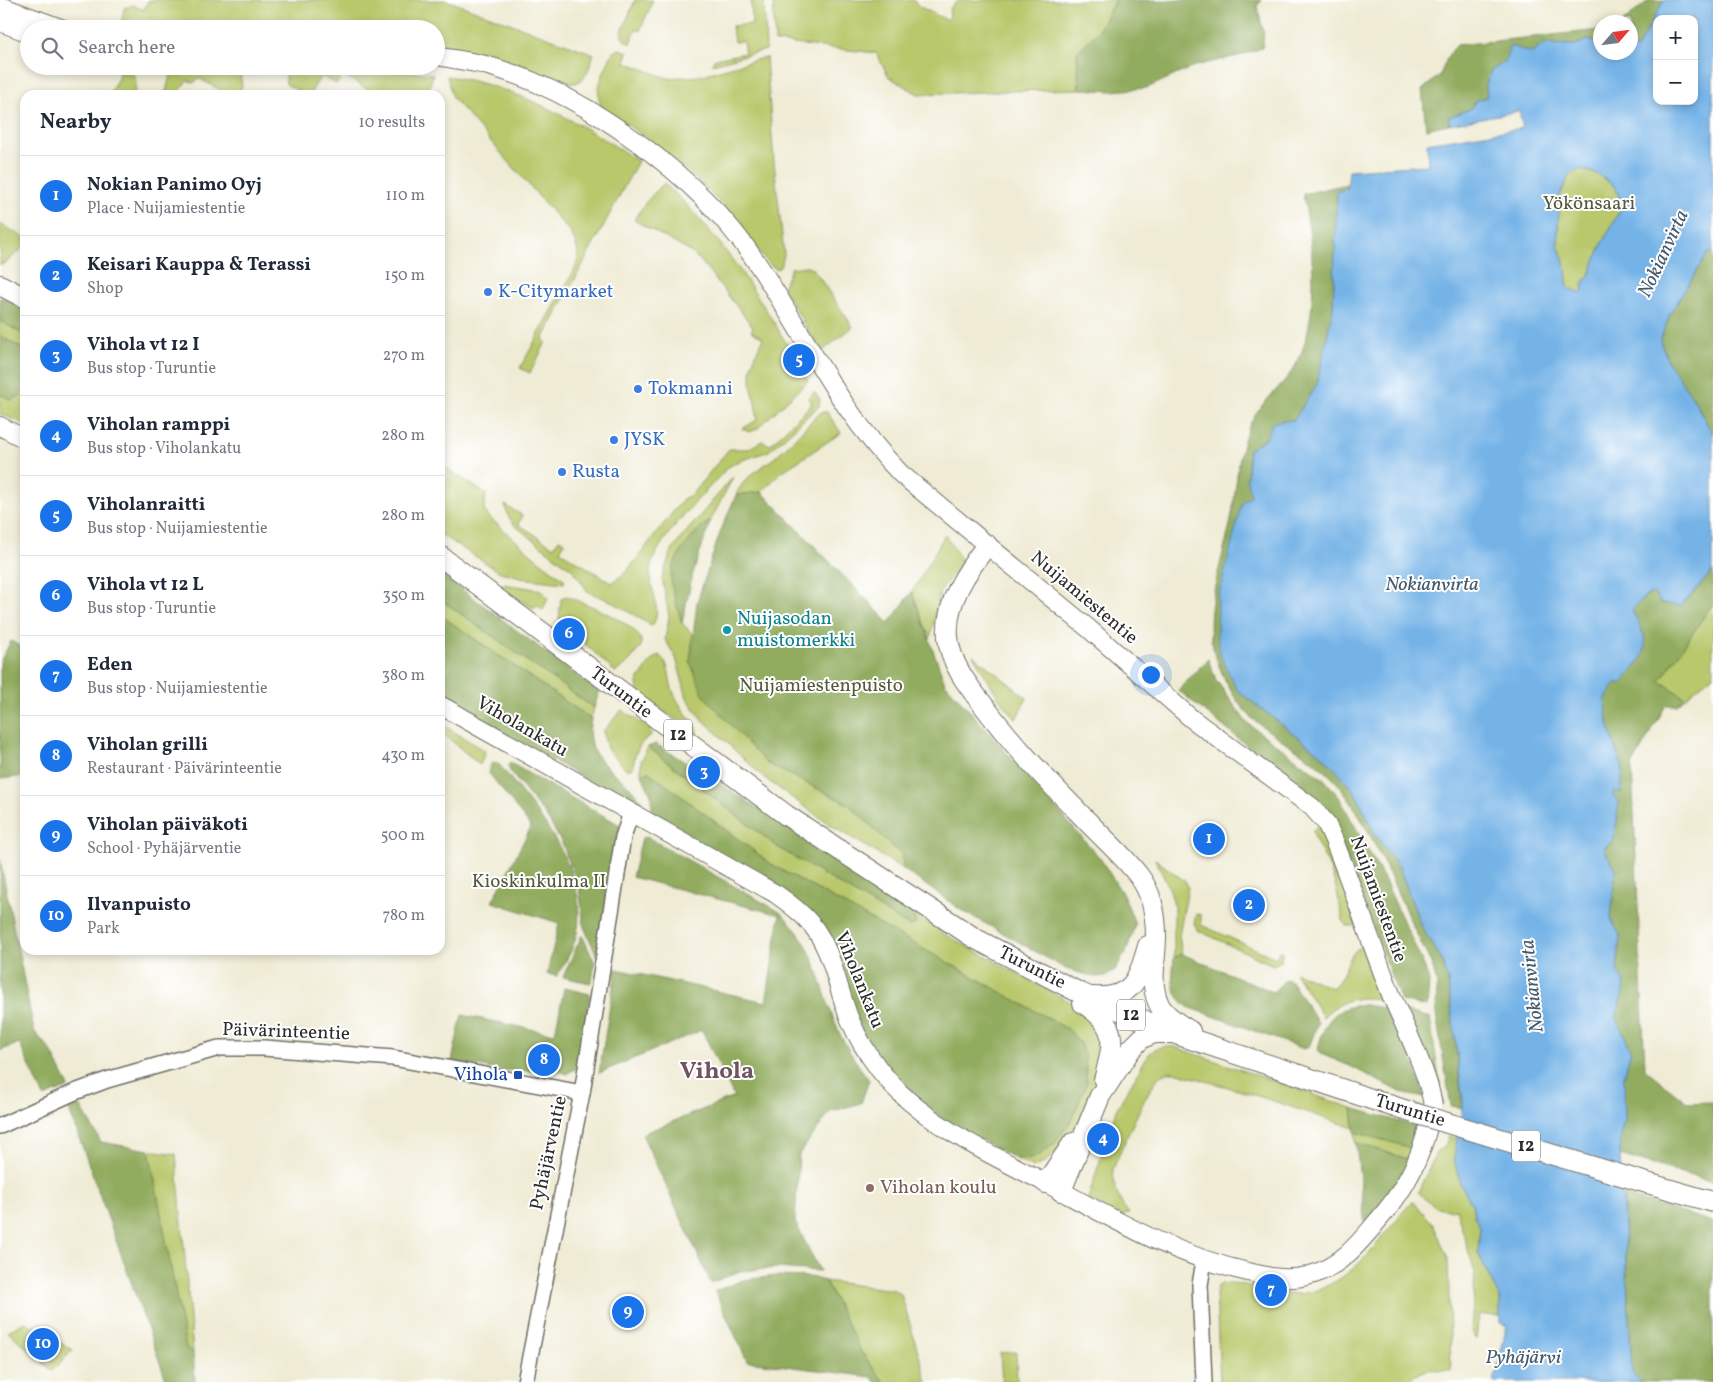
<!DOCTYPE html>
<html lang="en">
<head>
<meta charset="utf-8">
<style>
	body { margin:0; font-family:Vollkorn,serif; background:#f6f6f7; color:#1f2937 }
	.controls { position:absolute; right:15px; top:15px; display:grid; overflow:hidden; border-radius:10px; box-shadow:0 2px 8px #0003 }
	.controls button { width:45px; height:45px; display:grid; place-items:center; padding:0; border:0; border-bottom:1px solid #e0e1e3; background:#fff; color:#1f2937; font:25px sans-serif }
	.compass { position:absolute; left:1593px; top:15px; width:45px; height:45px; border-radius:50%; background:#fff; box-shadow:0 2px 8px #0003; rotate:62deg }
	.you { position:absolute; left:1150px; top:674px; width:18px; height:18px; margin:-12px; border:4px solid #fff; border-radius:50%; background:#1a73e8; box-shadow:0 0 0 8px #1a73e833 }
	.badge { display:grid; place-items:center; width:32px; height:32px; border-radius:50%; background:#1a73e8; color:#fff; font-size:16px; font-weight:700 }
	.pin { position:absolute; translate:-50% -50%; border:2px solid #fff; box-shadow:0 1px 5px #0006 }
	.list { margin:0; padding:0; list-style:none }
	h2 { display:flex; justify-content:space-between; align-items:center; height:65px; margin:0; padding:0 20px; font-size:21px }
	h2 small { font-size:16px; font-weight:400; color:#747a83 }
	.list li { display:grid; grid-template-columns:32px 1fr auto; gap:15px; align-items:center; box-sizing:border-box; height:80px; padding:0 20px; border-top:1px solid #e0e1e3 }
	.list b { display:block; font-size:19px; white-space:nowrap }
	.list p { margin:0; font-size:16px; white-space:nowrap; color:#747a83 }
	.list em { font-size:16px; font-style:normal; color:#747a83 }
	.icon { flex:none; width:28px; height:28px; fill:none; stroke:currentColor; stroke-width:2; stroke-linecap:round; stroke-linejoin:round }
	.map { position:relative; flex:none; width:1713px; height:1382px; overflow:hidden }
	.search { position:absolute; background:#fff; box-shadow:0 2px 8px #0003; left:20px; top:20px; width:425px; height:55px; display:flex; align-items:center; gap:12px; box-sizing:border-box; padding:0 18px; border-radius:28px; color:#747a83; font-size:19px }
	.panel { position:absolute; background:#fff; box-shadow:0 2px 8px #0003; left:20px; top:90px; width:425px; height:865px; border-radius:15px }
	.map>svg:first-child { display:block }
</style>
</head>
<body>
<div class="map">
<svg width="1713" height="1382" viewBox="0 0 1713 1382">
	<rect width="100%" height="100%" fill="#fff"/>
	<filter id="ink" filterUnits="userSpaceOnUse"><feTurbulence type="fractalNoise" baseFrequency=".02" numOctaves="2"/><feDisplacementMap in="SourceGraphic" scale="10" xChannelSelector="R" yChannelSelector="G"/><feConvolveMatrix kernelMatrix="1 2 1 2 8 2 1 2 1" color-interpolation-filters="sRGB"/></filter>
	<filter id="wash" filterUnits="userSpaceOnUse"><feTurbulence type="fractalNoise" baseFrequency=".0096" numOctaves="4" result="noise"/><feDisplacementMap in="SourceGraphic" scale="20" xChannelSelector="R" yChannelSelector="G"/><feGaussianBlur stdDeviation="1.12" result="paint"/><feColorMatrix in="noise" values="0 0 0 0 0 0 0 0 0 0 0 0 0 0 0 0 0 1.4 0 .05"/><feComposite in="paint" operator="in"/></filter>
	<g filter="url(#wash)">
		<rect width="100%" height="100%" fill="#efebd4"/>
		<g fill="#b8c86a" stroke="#727a4a">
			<path d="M149,0H446L594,54C590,64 588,79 576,83C561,88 458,55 436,49V29H146L121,26L124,8L133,5L143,10Z"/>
			<polygon points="635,0 653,0 640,31 636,29 631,44 624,40 621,34"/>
			<polygon points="751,0 764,0 766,50 712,64 714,59 745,53 743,41 734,42 732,26 752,24"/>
			<polygon points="773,0 913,0 920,7 947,20 950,16 949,9 959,0 1115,0 1099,30 1077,52 1079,89 918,94 889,77 876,53 775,42"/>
			<path d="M620,49L628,52L625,62L667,78L699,76L766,57L774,162L784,254L782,264L778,269C767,268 744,230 736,221C698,175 652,141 603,108C591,93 606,68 613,52Z"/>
			<polygon points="358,67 433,74 430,86 431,95 378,95 343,75 337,84 321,76 311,92 315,95 306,95 286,84 286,71"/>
			<polygon points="175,71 240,73 242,86 238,95 230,95 198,78 194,83 187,80 178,95 165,95 170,76"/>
			<polygon points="118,72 133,73 136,81 135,95 110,93 119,76"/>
			<path d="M447,76C517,86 580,123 638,161L543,339L546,342L530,373L520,368L576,267C580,253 577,245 570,232L452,97Z"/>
			<polygon points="1581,169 1599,175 1614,186 1619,196 1619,212 1600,248 1591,272 1584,282 1582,293 1568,288 1565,265 1558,245 1558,225 1560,196 1569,175"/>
			<path d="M664,183C726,239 767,309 808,381L757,429L750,432L742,429L757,420C757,406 752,394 751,380C750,365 757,351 763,338L751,331L753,327L700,260L689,251L634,220L646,202Z"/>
			<polygon points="0,224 25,238 25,246 7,262 0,265"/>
			<polygon points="807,266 814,270 853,327 821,352 783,288 791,268"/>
			<polygon points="0,321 25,335 25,350 0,336"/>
			<path d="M814,392L820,399L819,406L769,451L737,462L728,467C706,492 662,533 652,563C645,583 665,610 652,626L611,601L588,592L574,571L514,525L507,514L505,505L523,516L518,524L554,547L559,539L565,542L560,551L612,583L627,571L683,499L691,495L729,449H748L762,441L770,445L812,404L808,398Z"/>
			<polygon points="25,393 25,424 0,414 0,394 11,400"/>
			<path d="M821,412H827L841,433L780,473L762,492L736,495C743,477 759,470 774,458C791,444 805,426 821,412Z"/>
			<polygon points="440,464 486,494 484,510 490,518 536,558 565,580 564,583 529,579 500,572 440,534"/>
			<polygon points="733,477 711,520 698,529 681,553 671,575 682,623 694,635 690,662 766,763 848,804 903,856 903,869 829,824 763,777 702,719 687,698 676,658 665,639 669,617 662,578 670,554 681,538"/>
			<polygon points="945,535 962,561 940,592 930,639 912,592"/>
			<polygon points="503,584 542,590 548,598 543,610 537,605 534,608 499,591"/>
			<path d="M566,596C582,602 638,623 641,641C642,647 639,650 635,654C629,662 624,667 615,672L559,619L561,599Z"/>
			<polygon points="440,599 594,708 591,719 440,615"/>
			<polygon points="1713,603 1713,675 1685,698 1660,681"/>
			<path d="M658,655C671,662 668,679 673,691C678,705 689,717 697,728V735L638,692L637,682L652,660Z"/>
			<polygon points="973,655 1027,698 1016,719 998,697"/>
			<path d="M622,710L650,729L651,735C639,742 634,754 633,768L627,770L607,749L603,731Z"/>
			<polygon points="440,723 485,751 480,765 440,731"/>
			<path d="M648,747L779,848L909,926L916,924L913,913L946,935L1091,1013C1099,1021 1105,1037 1106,1048C1106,1054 1102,1061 1100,1067C1091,1099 1069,1156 1034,1167L1016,1159L1055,1143L1071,1121L1087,1082L1069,1030L771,864L649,772L641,773V761Z"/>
			<path d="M1318,825L1324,833L1358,922L1355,926H1346L1343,920C1339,902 1336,883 1329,866C1324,854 1314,842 1313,830Z"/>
			<polygon points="1155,859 1186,882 1188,887 1179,936 1182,954 1174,958 1174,905 1170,890"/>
			<polygon points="1196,914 1201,915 1201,925 1276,958 1279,951 1283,952 1281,961 1273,965 1197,930 1194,923"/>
			<path d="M1366,944L1386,1000C1360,996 1343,997 1323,1017L1295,972L1332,988C1348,976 1345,951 1366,944Z"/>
			<path d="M1165,1046L1175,1047L1352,1108L1354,1128L1252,1094L1178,1073C1171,1071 1166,1071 1160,1076C1148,1086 1121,1151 1113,1169C1113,1183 1118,1203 1129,1213L1120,1217L1088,1199L1116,1110L1148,1055L1155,1049Z"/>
			<polygon points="1355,1132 1415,1149 1411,1160 1356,1143"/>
			<path d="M1449,1136L1458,1139L1454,1158L1460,1183L1472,1204L1474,1216L1480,1226L1478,1253L1500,1299L1501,1317L1479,1314L1476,1340L1471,1332L1475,1273L1456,1209C1436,1212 1432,1205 1418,1192L1437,1151L1444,1148Z"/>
			<polygon points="149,1150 176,1154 193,1352 186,1349"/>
			<path d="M1414,1202L1433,1224L1448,1258L1451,1371C1429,1369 1424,1367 1406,1382H1220L1216,1293L1218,1286C1229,1279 1247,1286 1259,1288C1269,1290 1279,1293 1289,1294C1345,1296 1378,1241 1410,1203Z"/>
			<polygon points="825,1281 894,1290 901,1294 927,1382 884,1382 862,1353"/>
			<polygon points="25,1322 73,1350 52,1371 8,1331"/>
			<polygon points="1016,1352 1017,1382 1002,1382 1000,1353"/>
		</g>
		<g fill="#92ac5e" stroke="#5e6c44">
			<polygon points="1115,0 1262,0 1257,6 1264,34 1262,48 1242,55 1195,66 1147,88 1112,91 1079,89 1077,52 1099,30"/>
			<polygon points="1649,0 1664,0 1637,49 1631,48 1630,22 1623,22"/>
			<polygon points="1600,30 1600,43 1587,40 1576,45 1543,44 1533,53 1505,61 1486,85 1487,97 1477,100 1470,109 1449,117 1449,124 1426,129 1422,90 1440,75 1449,54 1457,45"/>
			<path d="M1347,184V189L1337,192L1333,309L1317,384L1294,420L1273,422L1266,438L1249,450L1251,496L1242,503L1237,690L1324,757L1354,790L1376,836L1399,867L1421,926L1441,958L1448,981L1463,1108L1451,1106L1436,1014L1437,983L1432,965C1402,908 1381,846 1345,793C1322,760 1283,744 1253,719C1233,701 1220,673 1213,647C1202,610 1226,552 1232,514C1237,483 1237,453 1250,424C1262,398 1291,382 1301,354C1320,302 1313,248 1303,194Z"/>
			<polygon points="1713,252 1713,435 1693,398 1669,364 1660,341 1670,314 1708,253"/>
			<polygon points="0,297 25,308 25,335 0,321"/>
			<polygon points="0,336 25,350 25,393 11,400 0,394"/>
			<polygon points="762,492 889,623 912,592 945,683 1100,858 1125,898 1135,924 1127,950 1116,969 1106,976 1094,977 1066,969 1010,937 961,910 903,869 903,856 848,804 766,763 704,696 690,662 697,602 721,530 736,495"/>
			<path d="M711,520L693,573L682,623C678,608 671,592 671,577C671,558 697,530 711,520Z"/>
			<path d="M1713,571V603L1660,681L1685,698L1677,705H1666L1632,766L1645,1069L1688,1103L1713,1102V1182L1620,1155L1621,1131L1625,1121L1624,1077L1631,1050L1616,1017L1625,985L1617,970L1620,935L1611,920L1615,869L1604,848L1613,841L1617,821L1618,802L1613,796L1614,790L1621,793L1623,769L1609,727L1605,700L1645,636L1632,610C1654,585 1653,592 1681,606Z"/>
			<polygon points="440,573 599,692 594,708 440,599"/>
			<path d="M440,615L591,719C580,767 629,772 644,807L634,806L489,725L465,704L440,697Z"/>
			<polygon points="11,641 25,649 25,776 0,779 0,662"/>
			<polygon points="1208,659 1216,680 1247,723 1325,780 1339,797 1384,879 1425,968 1429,982 1427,1007 1401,1001 1341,843 1297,786 1178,690"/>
			<polygon points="656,744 859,871 913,913 916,924 909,926 779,848 648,747"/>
			<path d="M492,763H498C534,809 586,864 578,927C576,945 566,961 557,976L547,974L559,923L492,902L531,827L488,772Z"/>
			<polygon points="510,763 620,825 597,956 584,927 579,886 562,843 546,816 511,773 508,766"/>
			<polygon points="649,772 771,864 1069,1030 1080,1043 1085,1057 1087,1082 1071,1121 1055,1143 1039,1156 1030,1159 1016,1159 941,1118 894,1077 862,1031 826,935 652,815 652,797 641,773"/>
			<path d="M647,837L780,912C817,948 817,976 834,1020C842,1042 855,1061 869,1080L861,1103L830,1112L799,1154L795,1222L820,1271L776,1268L740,1271L711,1283L642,1134L734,1097L702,1030L599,1073L616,969L766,1002L780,915L632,877L642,838Z"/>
			<polygon points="0,859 34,1031 51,1051 69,1087 44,1097 19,1043 0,1051"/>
			<polygon points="582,935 595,963 592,981 590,983 563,977"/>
			<path d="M1182,954L1273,992L1286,979L1291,981L1318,1023L1309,1047L1304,1049L1188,1007C1170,993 1172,979 1174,958Z"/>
			<polygon points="564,988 590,994 579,1067 566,1074 563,1072 499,1070 452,1061 462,1015 555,1034"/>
			<path d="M1364,1005L1390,1009L1413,1061L1425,1098L1405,1094L1390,1087L1350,1066L1321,1054L1318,1049C1324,1022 1334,1006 1364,1005Z"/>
			<polygon points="1404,1011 1430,1018 1443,1104 1439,1102"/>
			<polygon points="77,1100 101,1142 149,1150 186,1348 193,1352 195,1382 167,1382 67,1104"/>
			<polygon points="1352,1108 1422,1128 1415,1149 1355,1132"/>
			<polygon points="1356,1143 1411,1160 1403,1176 1365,1226"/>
			<polygon points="1623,1195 1713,1222 1713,1382 1640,1382 1632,1374"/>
			<polygon points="777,1276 810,1277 825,1281 862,1353 884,1382 875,1382 872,1377 747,1361 715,1291 743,1280"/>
		</g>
		<path fill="#74b3e7" stroke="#506f89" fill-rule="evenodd" d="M1664,0H1713V252L1708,253L1670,314L1660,341L1669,364L1693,398L1713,435V571L1681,606L1661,603L1654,593L1646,595L1632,610C1652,649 1649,652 1621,684L1617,682L1605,700L1609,727L1623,769L1621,793L1614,791L1613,796L1618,801L1617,821L1613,841L1604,848L1615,869L1611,920L1620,935L1617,970L1625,985L1616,1017L1631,1050L1624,1077L1625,1121L1621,1131L1620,1155L1632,1373L1640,1382H1494L1507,1325L1500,1323V1299L1478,1253L1480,1226L1474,1216L1472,1204L1460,1183L1454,1158L1463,1102L1448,981L1441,958L1421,926L1399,867L1376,836L1354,790L1324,757L1237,690L1221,657L1217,637L1218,597L1242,503L1251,496L1247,482L1249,450L1266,438L1273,422L1294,420L1317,384L1333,309L1337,191L1347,189L1349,170L1428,165L1427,143L1523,128L1519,111L1449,124V117L1470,109L1477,100L1487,97L1486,85L1490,72L1505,61L1510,46L1533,53L1543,44L1576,45L1587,40L1600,43V52H1630L1631,48H1637ZM1657,19H1694V101H1657ZM1581,169L1599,175L1614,186L1619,196V212L1600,248L1591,272L1584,282L1582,293L1568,288L1565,265L1558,245V225L1560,195L1569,175Z"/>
	</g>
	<g filter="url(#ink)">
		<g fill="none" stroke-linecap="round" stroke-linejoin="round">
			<g stroke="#706e66" stroke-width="18">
				<g id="tertiary">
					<polyline points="0,1126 75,1092 107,1080 219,1048 264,1048 393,1058 582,1093"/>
					<polyline points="525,1382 582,1093 623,837 631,813"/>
					<polyline points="1204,1382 1200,1285 1204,1261"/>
				</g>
			</g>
			<g stroke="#706e66" stroke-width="20">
				<g id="secondary">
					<polyline points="0,6 63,29"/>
					<polyline points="0,22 29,33"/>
					<path d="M436,56C452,59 469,61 485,65C585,92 700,177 757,263C805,335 840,412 901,474L1088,628L1192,719L1312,807L1326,823L1333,838C1354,890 1371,944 1392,997C1403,1023 1433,1083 1433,1110C1433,1115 1430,1122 1428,1127C1420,1159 1406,1187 1385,1212C1363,1238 1342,1268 1307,1276C1287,1281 1268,1277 1248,1272C1176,1256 1115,1220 1050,1185C1002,1160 951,1137 910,1102C881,1077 855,1040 844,1003C835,976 830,948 812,925C802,913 789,903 776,894L440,705"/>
					<polyline points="0,426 25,439"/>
				</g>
			</g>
			<g stroke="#706e66" stroke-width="22">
				<g id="trunk">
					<polyline points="0,285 25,298"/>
					<path d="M987,545C967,571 945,602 948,637C950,663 968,686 984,706C1015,748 1051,784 1087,821C1104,839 1124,856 1139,876C1152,893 1156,917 1156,937C1156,960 1148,987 1161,1008C1168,1018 1180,1025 1190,1031"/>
					<polyline points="440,556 786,815 976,939 1078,992 1173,1033 1404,1110"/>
					<path d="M1093,997C1132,1000 1139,979 1148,946"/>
					<path d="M1083,1003C1119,1026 1114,1042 1104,1080"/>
					<polyline points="1046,1183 1073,1143"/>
					<polyline points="1647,1183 1713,1202"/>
					<polyline points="1061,1191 1100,1096 1131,1049 1142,1038 1154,1033 1171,1033"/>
				</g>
			</g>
			<use href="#tertiary" stroke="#fff" stroke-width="15"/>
			<use href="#secondary" stroke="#fff" stroke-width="18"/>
			<use href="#trunk" stroke="#fff" stroke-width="20"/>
			<g stroke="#706e66" stroke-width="22" stroke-linecap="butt">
				<polyline id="trunk-bridge" points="1404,1110 1647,1183"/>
			</g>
			<use href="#trunk-bridge" stroke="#fff" stroke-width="20"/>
		</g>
	</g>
	<g fill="#3f7fe0" stroke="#fff" stroke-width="2">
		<circle cx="488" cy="292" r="5"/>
		<circle cx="638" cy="389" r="5"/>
		<circle cx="614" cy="440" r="5"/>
		<circle cx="562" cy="472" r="5"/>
	</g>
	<circle fill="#0f9aa8" stroke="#fff" stroke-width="2" cx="727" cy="630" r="5"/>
	<rect fill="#1a4fb4" stroke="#fff" stroke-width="2" x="513" y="1070" width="10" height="10" rx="2.5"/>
	<circle fill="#8d6e63" stroke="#fff" stroke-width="2" cx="870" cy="1188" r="5"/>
	<g text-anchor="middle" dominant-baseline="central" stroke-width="4" stroke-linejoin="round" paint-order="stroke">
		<g fill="#fff" stroke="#6b6b6b" stroke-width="1">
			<rect x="664" y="719.5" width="28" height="31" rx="4"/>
			<rect x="1117" y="999.5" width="28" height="31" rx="4"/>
			<rect x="1512" y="1130.5" width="28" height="31" rx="4"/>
		</g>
		<g font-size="18" font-weight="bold" fill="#2b2b2b">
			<text x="678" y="735">12</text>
			<text x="1131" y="1015">12</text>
			<text x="1526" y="1146">12</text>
		</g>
		<g font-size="19" fill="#555a3e" stroke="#fff">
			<text x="1589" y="204">Yökönsaari</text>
			<text x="821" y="686">Nuijamiestenpuisto</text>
			<text x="539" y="882">Kioskinkulma II</text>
		</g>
		<g font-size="19" fill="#366cbe" stroke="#fff" text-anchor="start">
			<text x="498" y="292">K-Citymarket</text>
			<text x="648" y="389">Tokmanni</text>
			<text x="624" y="440">JYSK</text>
			<text x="572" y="472">Rusta</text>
		</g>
		<g font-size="19" fill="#2b2b2b" stroke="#fff">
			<text transform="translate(1084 598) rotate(40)">Nuijamiestentie</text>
			<text transform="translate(621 693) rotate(37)">Turuntie</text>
			<text transform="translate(522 727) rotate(30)">Viholankatu</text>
			<text transform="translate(1378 899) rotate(70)">Nuijamiestentie</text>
			<text transform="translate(1032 968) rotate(27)">Turuntie</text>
			<text transform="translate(859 980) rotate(68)">Viholankatu</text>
			<text transform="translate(286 1032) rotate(2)">Päivärinteentie</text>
			<text transform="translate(1410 1111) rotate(17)">Turuntie</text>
			<text transform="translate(549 1153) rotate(-78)">Pyhäjärventie</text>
		</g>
		<g font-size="19" fill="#0d838f" stroke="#fff" text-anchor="start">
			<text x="737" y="619">Nuijasodan<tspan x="737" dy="22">muistomerkki</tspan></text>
		</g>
		<g font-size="19" fill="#164399" stroke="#fff" text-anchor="end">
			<text x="508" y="1075">Vihola</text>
		</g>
		<g font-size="19" fill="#785e54" stroke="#fff" text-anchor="start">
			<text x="880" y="1188">Viholan koulu</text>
		</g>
		<g font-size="20" font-style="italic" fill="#455b6d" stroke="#fff">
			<text transform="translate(1664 254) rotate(-65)">Nokianvirta</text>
			<text x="1432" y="585">Nokianvirta</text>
			<text transform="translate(1533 986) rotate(-96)">Nokianvirta</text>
			<text x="1523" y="1358">Pyhäjärvi</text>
		</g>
		<g font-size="24" font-weight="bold" fill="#70535e" stroke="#fff">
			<text x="717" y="1072">Vihola</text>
		</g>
	</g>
</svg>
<div class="controls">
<button>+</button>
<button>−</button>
</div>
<svg class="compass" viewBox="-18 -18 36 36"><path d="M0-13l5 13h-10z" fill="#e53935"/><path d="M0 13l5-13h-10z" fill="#747a83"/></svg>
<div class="you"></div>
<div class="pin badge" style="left:1209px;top:839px">1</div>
<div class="pin badge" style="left:1249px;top:905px">2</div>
<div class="pin badge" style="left:704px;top:772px">3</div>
<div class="pin badge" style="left:1103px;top:1139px">4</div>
<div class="pin badge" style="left:799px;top:360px">5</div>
<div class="pin badge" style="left:569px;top:634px">6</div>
<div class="pin badge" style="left:1271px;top:1290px">7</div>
<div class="pin badge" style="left:544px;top:1060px">8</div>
<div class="pin badge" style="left:628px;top:1312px">9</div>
<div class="pin badge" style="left:43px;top:1344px">10</div>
<div class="search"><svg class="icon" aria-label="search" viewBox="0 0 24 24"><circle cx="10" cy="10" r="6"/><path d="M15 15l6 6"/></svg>Search here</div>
<section class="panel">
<h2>Nearby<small>10 results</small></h2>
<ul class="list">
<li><span class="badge">1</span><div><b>Nokian Panimo Oyj</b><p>Place · Nuijamiestentie</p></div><em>110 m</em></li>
<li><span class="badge">2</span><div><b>Keisari Kauppa &amp; Terassi</b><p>Shop</p></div><em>150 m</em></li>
<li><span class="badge">3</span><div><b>Vihola vt 12 I</b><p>Bus stop · Turuntie</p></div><em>270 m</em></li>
<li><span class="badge">4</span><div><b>Viholan ramppi</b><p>Bus stop · Viholankatu</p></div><em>280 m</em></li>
<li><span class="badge">5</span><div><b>Viholanraitti</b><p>Bus stop · Nuijamiestentie</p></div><em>280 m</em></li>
<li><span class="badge">6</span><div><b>Vihola vt 12 L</b><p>Bus stop · Turuntie</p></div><em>350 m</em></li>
<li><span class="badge">7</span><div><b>Eden</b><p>Bus stop · Nuijamiestentie</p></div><em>380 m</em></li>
<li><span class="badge">8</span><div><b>Viholan grilli</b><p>Restaurant · Päivärinteentie</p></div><em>430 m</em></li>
<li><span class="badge">9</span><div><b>Viholan päiväkoti</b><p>School · Pyhäjärventie</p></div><em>500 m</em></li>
<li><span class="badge">10</span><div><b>Ilvanpuisto</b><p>Park</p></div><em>780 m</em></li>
</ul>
</section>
</div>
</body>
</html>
